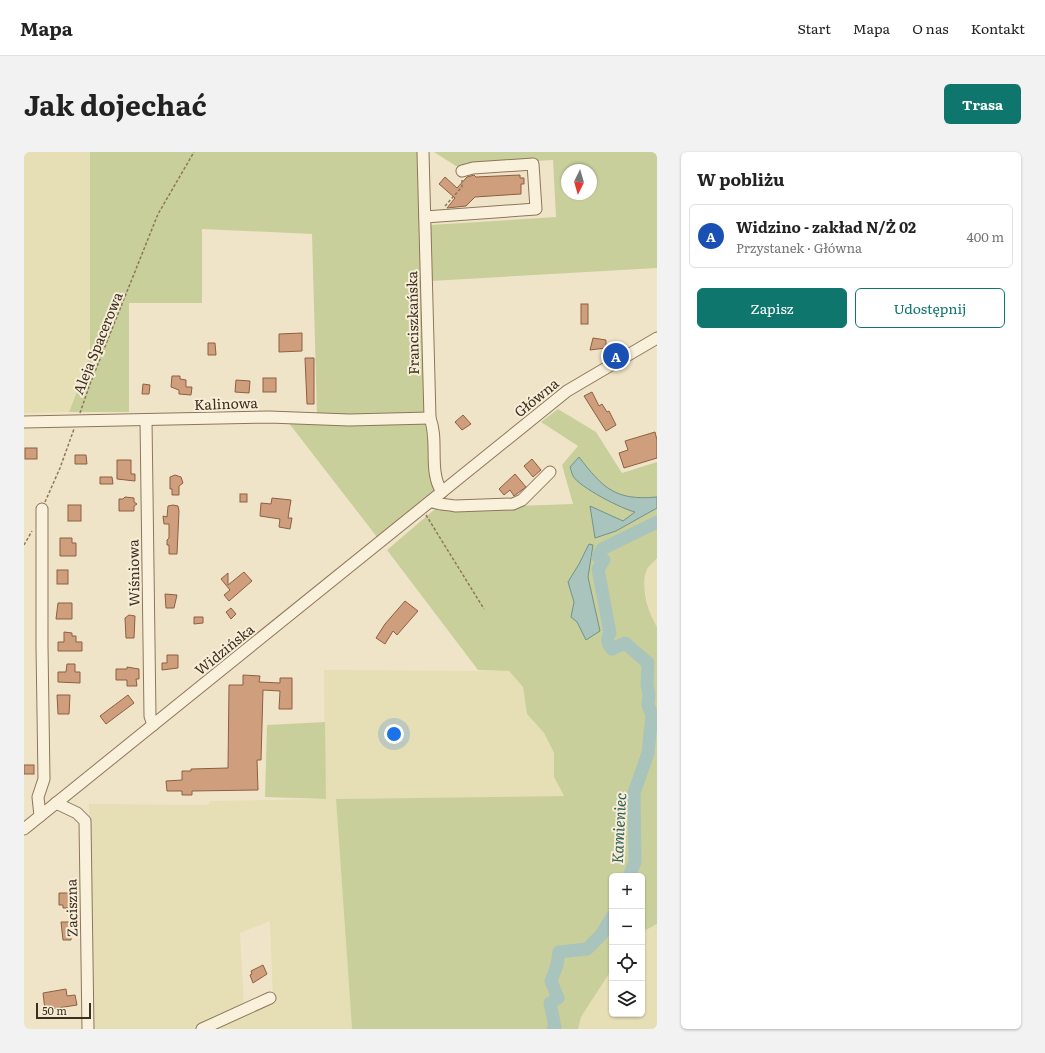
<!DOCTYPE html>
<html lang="pl">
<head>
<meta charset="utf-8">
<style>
	body { margin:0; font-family:Literata,serif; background:#f2f2f2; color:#222 }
	.controls { position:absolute; right:12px; bottom:12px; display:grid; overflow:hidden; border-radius:6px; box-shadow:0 1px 3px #0004 }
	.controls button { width:36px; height:36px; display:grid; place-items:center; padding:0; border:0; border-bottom:1px solid #e0e0e0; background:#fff; color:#222; font:20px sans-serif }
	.compass { position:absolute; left:537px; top:12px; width:36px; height:36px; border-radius:50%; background:#fff; box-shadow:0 1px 3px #0004; rotate:185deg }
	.scale { position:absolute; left:12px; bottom:10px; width:55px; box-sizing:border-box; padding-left:4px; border:2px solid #3d2e20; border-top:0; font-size:11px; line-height:14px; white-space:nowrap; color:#3d2e20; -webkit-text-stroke:3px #f7eed8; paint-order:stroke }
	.you { position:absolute; left:370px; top:582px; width:14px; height:14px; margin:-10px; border:3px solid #fff; border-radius:50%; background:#1a73e8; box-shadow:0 0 0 6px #1a73e833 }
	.badge { display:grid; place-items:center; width:26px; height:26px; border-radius:50%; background:#0f766e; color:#fff; font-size:13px; font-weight:700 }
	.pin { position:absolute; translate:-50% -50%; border:2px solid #fff; box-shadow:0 1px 4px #0006 }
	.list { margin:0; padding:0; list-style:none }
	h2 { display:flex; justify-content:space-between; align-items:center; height:52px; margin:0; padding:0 16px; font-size:17px }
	h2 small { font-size:13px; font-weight:400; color:#767676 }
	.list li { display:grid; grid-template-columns:26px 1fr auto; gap:12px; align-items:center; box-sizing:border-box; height:64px; margin:0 8px 8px; padding:0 8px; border:1px solid #e0e0e0; border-radius:6px }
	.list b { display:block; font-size:15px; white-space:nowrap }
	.list p { margin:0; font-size:13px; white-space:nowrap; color:#767676 }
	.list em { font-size:13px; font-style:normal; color:#767676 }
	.actions { display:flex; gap:8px; padding:12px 16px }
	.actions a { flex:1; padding:9px 0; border:1px solid #0f766e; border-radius:6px; text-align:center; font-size:14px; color:#0f766e }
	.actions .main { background:#0f766e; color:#fff }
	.icon { flex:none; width:22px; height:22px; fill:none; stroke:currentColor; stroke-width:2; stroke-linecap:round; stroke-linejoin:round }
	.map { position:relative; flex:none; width:633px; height:877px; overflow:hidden; border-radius:6px }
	header { display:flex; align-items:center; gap:24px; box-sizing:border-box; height:56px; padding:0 20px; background:#fff; border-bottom:1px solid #e0e0e0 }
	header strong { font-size:19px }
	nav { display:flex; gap:22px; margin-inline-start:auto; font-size:14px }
	.intro { display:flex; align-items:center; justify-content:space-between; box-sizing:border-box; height:96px; padding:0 24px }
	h1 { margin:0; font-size:28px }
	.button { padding:10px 18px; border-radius:6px; background:#0f766e; color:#fff; font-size:14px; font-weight:700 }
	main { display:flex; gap:24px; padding:0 24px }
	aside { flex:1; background:#fff; border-radius:6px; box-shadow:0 1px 3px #0004 }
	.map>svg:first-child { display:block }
</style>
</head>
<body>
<header>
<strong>Mapa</strong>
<nav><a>Start</a><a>Mapa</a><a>O nas</a><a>Kontakt</a></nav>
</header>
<div class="intro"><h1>Jak dojechać</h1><a class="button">Trasa</a></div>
<main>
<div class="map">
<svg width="633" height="877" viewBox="0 0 633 877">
	<rect width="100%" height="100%" fill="#f0e4c8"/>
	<g fill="#e6deb5">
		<polygon points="0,0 66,0 66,206 45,260 0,261"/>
		<polygon points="633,406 633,475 627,465 620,436 622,419"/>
		<polygon points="300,518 485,519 499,535 503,562 520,581 530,601 530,625 540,644 312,647 328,877 188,877 249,849 246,769 216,781 220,853 173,877 67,877 65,652 184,653 186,649 301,647"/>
		<polygon points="633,772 633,877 554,877 557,865 588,817 588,862 618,862 618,780"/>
	</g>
	<g fill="#c9cf9b" fill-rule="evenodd">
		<polygon points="66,0 395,0 402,262 293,263 288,82 178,77 178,151 105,151 105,260 45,260 66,206"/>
		<path d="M410,0H633V116L407,129L406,73L532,65L529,8L432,14ZM543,18H567V42H543Z"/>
		<path d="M534,257L572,280L598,321L633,310V406C630,410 623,415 622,420C617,437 624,460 633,475V772L618,780V724H588V817L557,865L554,877H328L312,647L540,644L530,625V601L520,581L503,562L499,535L485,519L454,518L363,398L411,357L549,352L538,313L554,294L517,270Z"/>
		<polygon points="264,270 402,270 405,275 412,339 353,385"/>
		<polygon points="301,570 302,647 241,645 243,573"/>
	</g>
	<g fill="#a9c4bc" stroke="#6f938a">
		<path d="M555,305C579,336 591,349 633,345V356L592,379L571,386L566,354L599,369L611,360C598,357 555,335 549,324C548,322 547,318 546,315Z"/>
		<polygon points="565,392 569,393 564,425 576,479 562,488 553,470 547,465 550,450 544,430 555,412"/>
	</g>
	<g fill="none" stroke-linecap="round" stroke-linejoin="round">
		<g stroke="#a9c4bc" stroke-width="13">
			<path d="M605,724L611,710L610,641L624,601L628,563L624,553L625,542L623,533L624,511L601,491L588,497C583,491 582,487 586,481L574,417L580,408L574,405L578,397L633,370"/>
			<polyline points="529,877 531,875 526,851 534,846 527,829 533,813 535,800 563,797 577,783 588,765"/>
		</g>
	</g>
	<g fill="#cf9f7d" stroke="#8d5f41">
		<polygon points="450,23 452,25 496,23 496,26 500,26 500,32 497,32 497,42 451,45 442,54 423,56 431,46 415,32 421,25 433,36 443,25"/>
		<rect x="557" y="152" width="7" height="20"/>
		<polygon points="278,181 278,199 255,200 255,182"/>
		<polygon points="569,186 582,188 582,196 566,198"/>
		<polygon points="184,191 191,191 192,203 184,203"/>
		<polygon points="281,206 290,206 290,252 283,252"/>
		<polygon points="148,224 156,224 156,227 162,228 162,235 168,235 167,243 155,242 155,238 147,235"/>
		<rect x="239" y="226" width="13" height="14"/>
		<polygon points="212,228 226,229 225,241 211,240"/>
		<polygon points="119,232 126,233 125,242 118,242"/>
		<polygon points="568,240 575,254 578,252 583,260 585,259 592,273 582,279 560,244"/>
		<polygon points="439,263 447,272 438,278 431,270"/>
		<polygon points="631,280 633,288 633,306 600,316 595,301 604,298 601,289"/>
		<rect x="1" y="296" width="12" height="11"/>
		<polygon points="51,303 62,303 63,312 51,312"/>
		<polygon points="508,307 517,318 509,325 500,314"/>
		<polygon points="93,308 107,308 107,322 111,322 111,329 93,327"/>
		<polygon points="491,322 502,335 490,344 486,338 480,343 475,337"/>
		<polygon points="151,323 157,325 159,331 155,334 155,343 148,343 148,337 146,337 146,325"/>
		<polygon points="76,325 88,325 89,332 76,332"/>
		<rect x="216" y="342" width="7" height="8"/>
		<polygon points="101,345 110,346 110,350 113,352 110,354 110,359 95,359 95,347 99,347"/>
		<polygon points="248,346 267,348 264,366 268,366 266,377 255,375 256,367 236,364 237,351 247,352"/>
		<rect x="44" y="353" width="13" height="16"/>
		<polygon points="149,353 154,354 155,359 153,402 145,402 145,393 143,393 143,388 145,386 145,372 140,372 139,364 143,365 144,354"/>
		<polygon points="36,386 48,386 48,391 52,391 52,404 36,404"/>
		<rect x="33" y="418" width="11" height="14"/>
		<polygon points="220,420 228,429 205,449 200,443 206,438 197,427 204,421 204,433"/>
		<polygon points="141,442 153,443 150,456 142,456"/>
		<polygon points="381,449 394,459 373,483 369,479 361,492 352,486 361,472"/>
		<polygon points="34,451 48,451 48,467 32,467"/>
		<polygon points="207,456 212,462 207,467 202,460"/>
		<polygon points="105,463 111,464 110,486 102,486 101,466"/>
		<polygon points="170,465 179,465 179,471 170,472"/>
		<polygon points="40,480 48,481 48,484 52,484 52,490 58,490 58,499 34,499 34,490 40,490"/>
		<polygon points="143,503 154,503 154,516 138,518 138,511 143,511"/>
		<polygon points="43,512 51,512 51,520 56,520 56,531 34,530 34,520 42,520"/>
		<polygon points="103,515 115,517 115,527 112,527 113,534 103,534 103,528 92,528 92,517 103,517"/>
		<polygon points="219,523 236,524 235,530 256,531 256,526 268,526 268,557 255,557 256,539 239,538 237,608 233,608 234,638 168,639 168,643 158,643 158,639 143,639 142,629 158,628 158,619 167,619 167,617 204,616 205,533 219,533"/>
		<polygon points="33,543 46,543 45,562 34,562"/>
		<polygon points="104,543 110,551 82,572 76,564"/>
		<rect x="0" y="613" width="10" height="9"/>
		<polygon points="35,741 47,741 48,756 39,756 39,753 35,753"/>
		<polygon points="37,770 49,770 49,778 47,778 47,788 39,788"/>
		<polygon points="239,813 243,822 229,831 226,823 228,822 227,819"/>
		<polygon points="42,837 43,844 51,843 53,853 21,858 19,841"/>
	</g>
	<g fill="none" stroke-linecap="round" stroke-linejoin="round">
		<g stroke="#8d765c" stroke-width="13">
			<g id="minor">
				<path d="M399,0L406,266C415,289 404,319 418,340"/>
				<polyline points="401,65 512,57 509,12 449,16 438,19"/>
				<polyline points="122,268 126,564 129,573"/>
				<polyline points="0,270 245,265 325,268 406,266"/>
				<path d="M407,349C414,353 422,352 431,354L489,352L498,348L526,320"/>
				<polyline points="32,651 53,661 61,669 64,877"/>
				<polyline points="16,664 14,645 20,627 18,494 18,357"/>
				<polyline points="0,677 543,239 633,186"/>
				<polyline points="178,877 246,846"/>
			</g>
		</g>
		<g stroke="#8d765c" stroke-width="1.5" stroke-dasharray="3 2" stroke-linecap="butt">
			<polyline points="421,54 438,35 438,28"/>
			<polyline points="56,261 66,232 134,62 170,0"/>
			<polyline points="21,350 36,316 50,277"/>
			<polyline points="402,363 460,457"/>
			<polyline points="0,393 8,379"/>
		</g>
		<use href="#minor" stroke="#faf1dc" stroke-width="11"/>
	</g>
	<g text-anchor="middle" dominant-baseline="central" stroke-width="4" stroke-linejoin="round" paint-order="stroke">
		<g font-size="14" fill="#3d2e20" stroke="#f7eed8">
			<text transform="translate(388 171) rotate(-91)">Franciszkańska</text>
			<text transform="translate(73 191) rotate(-68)">Aleja Spacerowa</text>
			<text transform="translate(512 245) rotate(-39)">Główna</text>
			<text transform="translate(202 251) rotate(-2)">Kalinowa</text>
			<text transform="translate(109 421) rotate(-91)">Wiśniowa</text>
			<text transform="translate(200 497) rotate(-39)">Widzińska</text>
			<text transform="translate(47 756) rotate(-91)">Zaciszna</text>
		</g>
		<g font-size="15" font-style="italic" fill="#2f5d5a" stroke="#f7eed8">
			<text transform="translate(594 676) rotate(-87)">Kamieniec</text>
		</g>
	</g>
</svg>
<div class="controls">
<button>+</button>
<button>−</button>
<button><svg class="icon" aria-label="locate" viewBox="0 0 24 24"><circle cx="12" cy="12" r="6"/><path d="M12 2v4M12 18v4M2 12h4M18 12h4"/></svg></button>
<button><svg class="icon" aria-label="layers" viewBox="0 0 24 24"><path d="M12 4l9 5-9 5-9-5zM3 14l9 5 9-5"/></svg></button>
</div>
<svg class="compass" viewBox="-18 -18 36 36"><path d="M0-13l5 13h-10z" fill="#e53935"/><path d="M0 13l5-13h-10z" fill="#767676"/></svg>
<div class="scale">50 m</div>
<div class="you"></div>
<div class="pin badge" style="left:592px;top:204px;background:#1a4fb4">A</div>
</div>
<aside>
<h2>W pobliżu<small></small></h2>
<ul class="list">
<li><span class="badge" style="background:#1a4fb4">A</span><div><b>Widzino - zakład N/Ż 02</b><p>Przystanek · Główna</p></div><em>400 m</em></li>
</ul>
<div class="actions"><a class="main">Zapisz</a><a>Udostępnij</a></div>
</aside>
</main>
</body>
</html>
